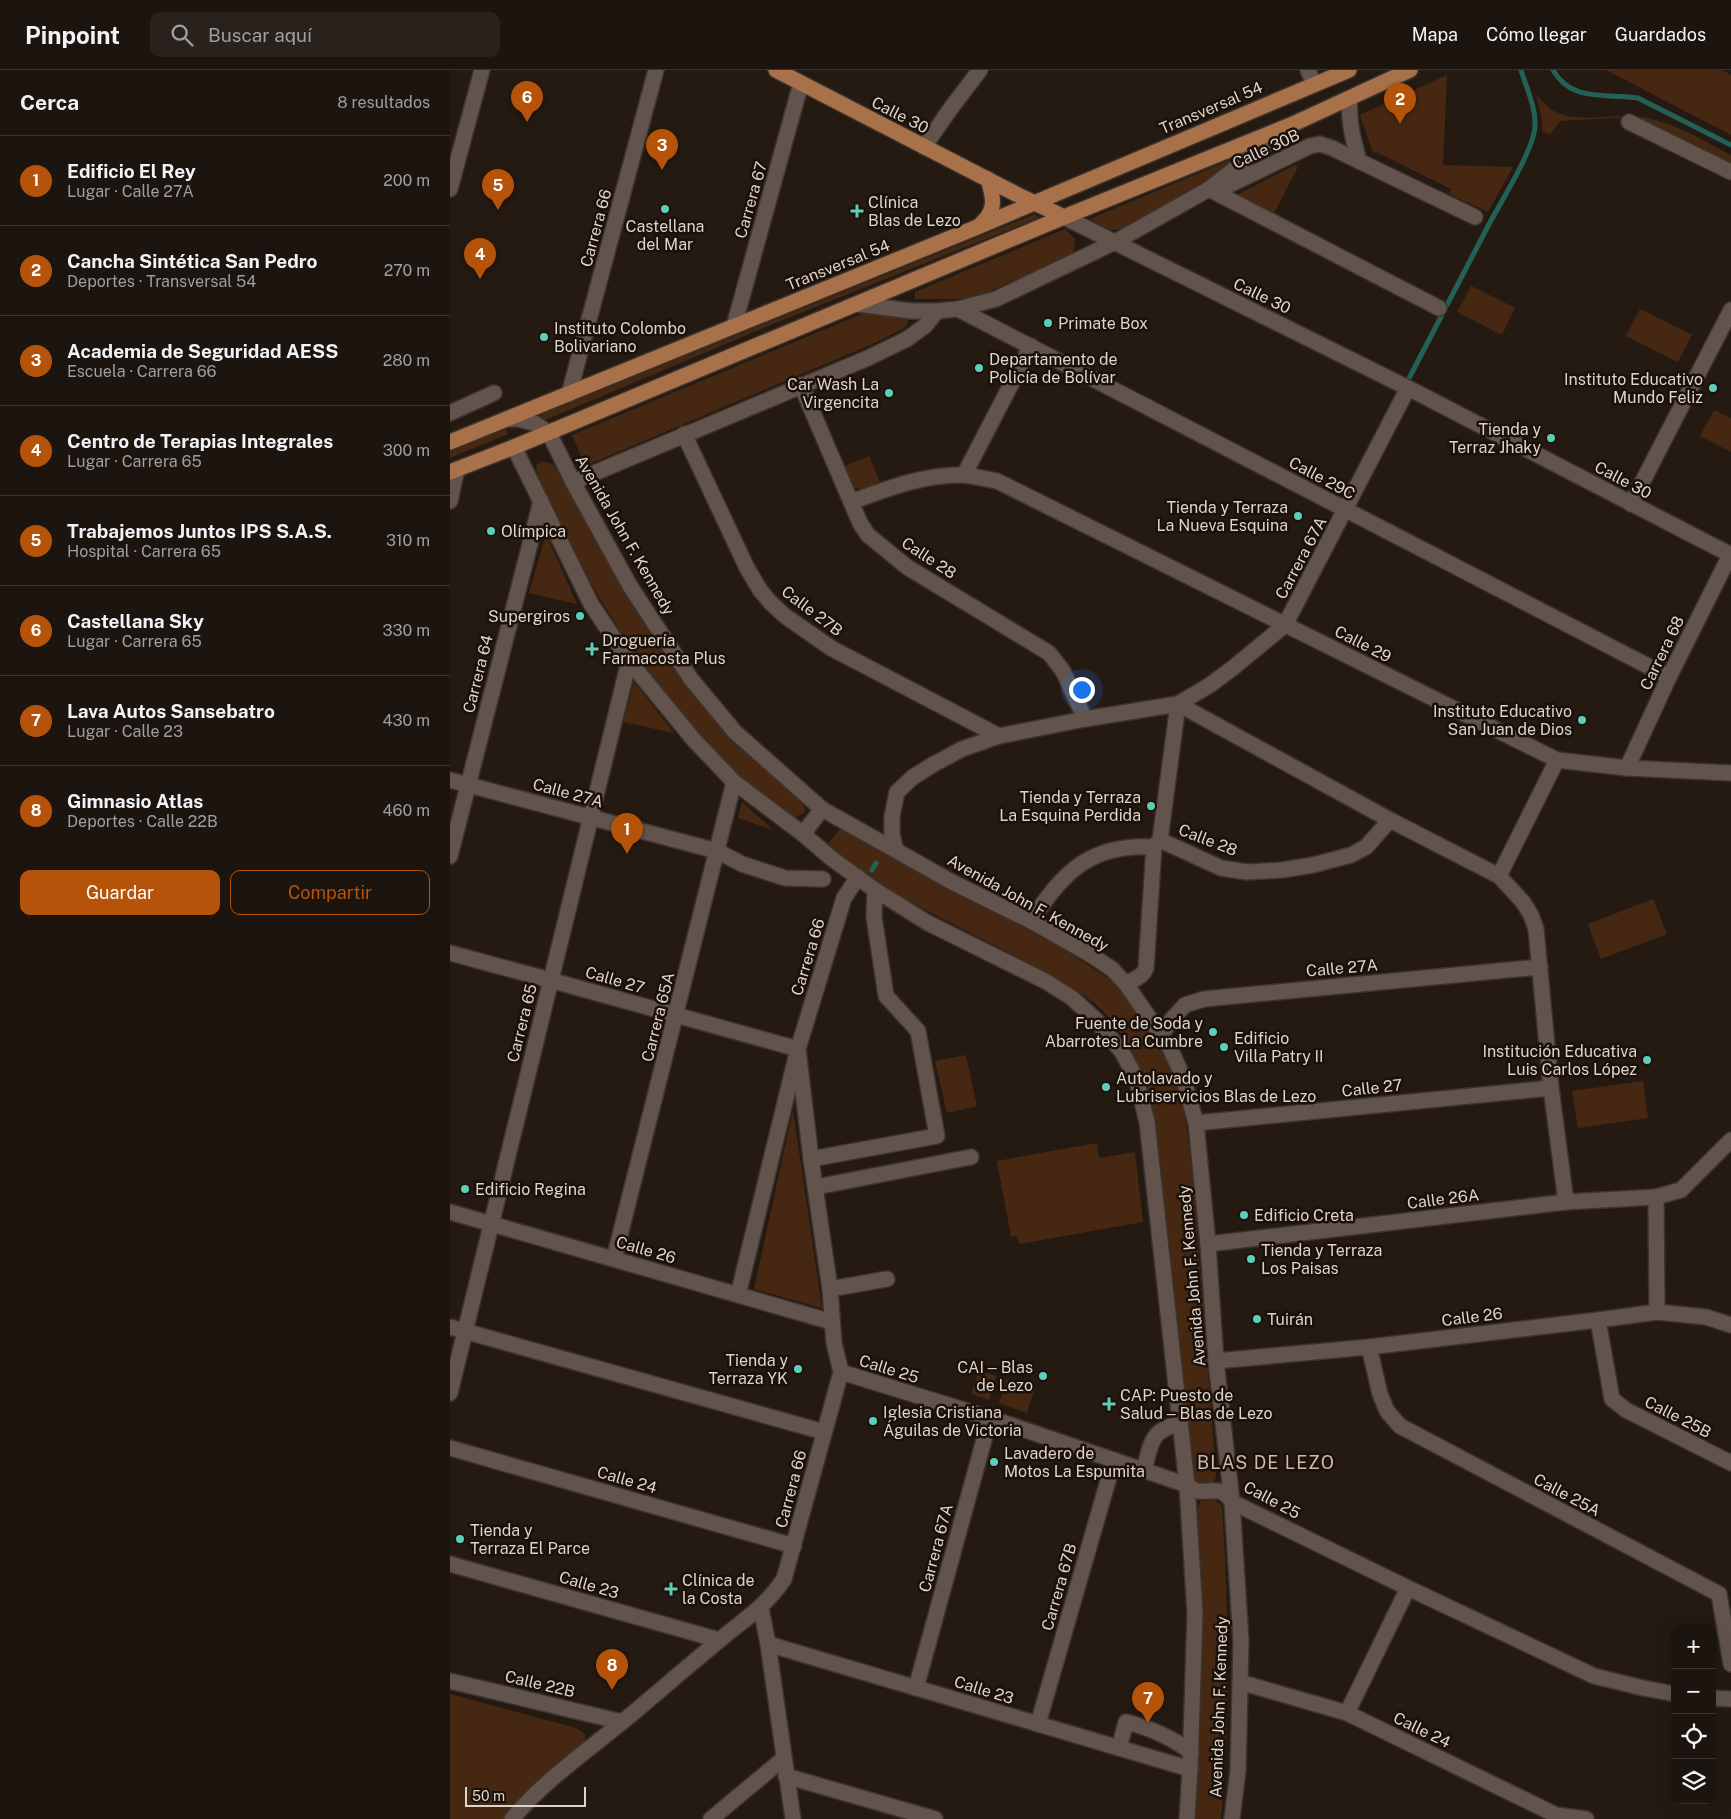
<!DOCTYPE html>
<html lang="es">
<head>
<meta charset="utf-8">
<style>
	body { margin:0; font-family:"Public Sans",sans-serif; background:#29211c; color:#f1f3f6 }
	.controls { position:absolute; right:15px; bottom:15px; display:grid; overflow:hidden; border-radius:10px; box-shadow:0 5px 20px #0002 }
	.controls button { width:45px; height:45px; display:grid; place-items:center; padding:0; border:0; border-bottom:1px solid #3a332e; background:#1c140e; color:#f1f3f6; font:25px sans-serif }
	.scale { position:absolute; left:15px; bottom:12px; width:121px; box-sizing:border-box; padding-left:5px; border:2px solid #dcd4ce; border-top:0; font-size:14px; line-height:18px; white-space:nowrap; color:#dcd4ce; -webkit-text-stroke:4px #1b1109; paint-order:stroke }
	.you { position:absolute; left:631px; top:619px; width:18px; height:18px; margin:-12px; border:4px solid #fff; border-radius:50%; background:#1a73e8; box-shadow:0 0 0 8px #1a73e833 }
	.badge { display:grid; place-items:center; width:32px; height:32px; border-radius:50%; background:#b45309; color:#fff; font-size:16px; font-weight:700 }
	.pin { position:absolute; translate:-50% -41px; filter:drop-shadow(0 1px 2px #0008) }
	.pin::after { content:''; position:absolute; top:26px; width:18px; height:15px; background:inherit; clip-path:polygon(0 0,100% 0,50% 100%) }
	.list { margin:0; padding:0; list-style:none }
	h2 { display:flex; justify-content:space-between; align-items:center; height:65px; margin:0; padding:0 20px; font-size:21px }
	h2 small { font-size:16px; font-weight:400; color:#a09e9e }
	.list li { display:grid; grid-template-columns:32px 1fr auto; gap:15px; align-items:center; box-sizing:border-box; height:90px; padding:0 20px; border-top:1px solid #3a332e }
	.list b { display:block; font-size:19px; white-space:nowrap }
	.list p { margin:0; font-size:16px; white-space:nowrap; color:#a09e9e }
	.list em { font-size:16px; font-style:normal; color:#a09e9e }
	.actions { display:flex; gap:10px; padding:15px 20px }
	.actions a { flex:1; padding:11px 0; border:1px solid #b45309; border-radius:10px; text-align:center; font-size:18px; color:#b45309 }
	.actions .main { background:#b45309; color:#fff }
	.icon { flex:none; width:28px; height:28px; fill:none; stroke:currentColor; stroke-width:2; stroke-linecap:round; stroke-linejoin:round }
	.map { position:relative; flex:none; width:1281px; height:1749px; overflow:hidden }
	header { display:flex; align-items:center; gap:30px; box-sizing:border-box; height:70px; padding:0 25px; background:#1c140e; border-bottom:1px solid #3a332e }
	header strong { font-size:24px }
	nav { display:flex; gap:28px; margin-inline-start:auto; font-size:18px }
	.search { width:350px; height:45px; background:#29211c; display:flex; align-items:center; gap:12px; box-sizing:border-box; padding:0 18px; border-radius:10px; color:#a09e9e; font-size:19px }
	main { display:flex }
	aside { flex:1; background:#1c140e }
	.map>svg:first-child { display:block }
</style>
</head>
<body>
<header>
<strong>Pinpoint</strong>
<div class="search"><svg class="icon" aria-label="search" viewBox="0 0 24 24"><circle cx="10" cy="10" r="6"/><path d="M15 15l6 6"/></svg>Buscar aquí</div>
<nav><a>Mapa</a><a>Cómo llegar</a><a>Guardados</a></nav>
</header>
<main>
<aside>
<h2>Cerca<small>8 resultados</small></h2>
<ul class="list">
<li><span class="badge">1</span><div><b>Edificio El Rey</b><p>Lugar · Calle 27A</p></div><em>200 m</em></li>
<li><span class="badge">2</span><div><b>Cancha Sintética San Pedro</b><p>Deportes · Transversal 54</p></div><em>270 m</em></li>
<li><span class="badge">3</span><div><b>Academia de Seguridad AESS</b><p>Escuela · Carrera 66</p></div><em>280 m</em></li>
<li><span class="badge">4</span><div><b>Centro de Terapias Integrales</b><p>Lugar · Carrera 65</p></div><em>300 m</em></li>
<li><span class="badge">5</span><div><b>Trabajemos Juntos IPS S.A.S.</b><p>Hospital · Carrera 65</p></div><em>310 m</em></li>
<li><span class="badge">6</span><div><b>Castellana Sky</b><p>Lugar · Carrera 65</p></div><em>330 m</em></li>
<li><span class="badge">7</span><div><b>Lava Autos Sansebatro</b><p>Lugar · Calle 23</p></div><em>430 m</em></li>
<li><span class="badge">8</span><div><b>Gimnasio Atlas</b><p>Deportes · Calle 22B</p></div><em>460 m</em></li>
</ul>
<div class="actions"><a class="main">Guardar</a><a>Compartir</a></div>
</aside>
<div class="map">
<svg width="1281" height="1749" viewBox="0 0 1281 1749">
	<rect width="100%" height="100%" fill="#251a12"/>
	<g fill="#462812">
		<polygon points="1156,0 1272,0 1281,5 1281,65"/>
		<polygon points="997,5 993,95 1063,97 1038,142 999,124 1001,119 926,82 923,83 910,45"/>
		<path d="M1086,24C1090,29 1094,34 1099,38C1125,57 1166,41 1197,48C1227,54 1254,71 1281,85V97L1179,47L1110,51L1100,65L1092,61V49Z"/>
		<polygon points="780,90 778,96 739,123 673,159 658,160 640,149"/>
		<polygon points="845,95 848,97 822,147 783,127"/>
		<polygon points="585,144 588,146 588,148 318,256 93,351 90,345"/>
		<polygon points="615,159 625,169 623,184 620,186 531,225 513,229 465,229 465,222"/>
		<polygon points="1021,216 1065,238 1052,265 1007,242"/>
		<polygon points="1190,239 1242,265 1228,292 1176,266"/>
		<polygon points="414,243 457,245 458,253 454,258 427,272 135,396 122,365"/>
		<polygon points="1264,340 1281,348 1281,382 1250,366"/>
		<polygon points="55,358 58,364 0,388 0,381"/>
		<polygon points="419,386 430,413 412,419 404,418 393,397"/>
		<path d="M92,391L104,395L113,409C155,486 198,569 255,637C284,672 320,701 353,732L355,742L346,747H342L315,729L277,696L201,611L138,509L106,448L86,400L87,394Z"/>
		<polygon points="96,464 127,534 79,523"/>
		<polygon points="184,612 224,663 173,652"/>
		<polygon points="292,732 323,760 288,748"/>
		<path d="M391,758L552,845L616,881L655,906L675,924L714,980L727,1007L733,1029L743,1109L766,1404L765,1410L761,1415H748L743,1411L705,1053C698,1010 682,969 650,938C634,923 612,912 593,901C555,880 516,861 478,841C442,823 408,799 375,777Z"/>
		<polygon points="1203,829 1217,864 1151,889 1138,854"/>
		<polygon points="516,985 527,1036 497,1043 485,991"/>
		<polygon points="1193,1011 1198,1048 1128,1058 1122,1021"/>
		<polygon points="343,1040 372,1238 304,1219"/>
		<polygon points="647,1073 649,1088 685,1082 693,1152 569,1174 567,1166 561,1167 547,1091"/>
		<polygon points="529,1300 546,1306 539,1330 521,1324"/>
		<polygon points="557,1309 585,1318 577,1343 549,1333"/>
		<path d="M765,1430L772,1436C779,1540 780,1645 771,1749H743L751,1601L752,1513L747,1439L751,1431Z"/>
		<polygon points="0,1624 126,1658 135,1664 135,1672 53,1749 0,1749"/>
	</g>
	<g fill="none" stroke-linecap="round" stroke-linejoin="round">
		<g stroke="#236156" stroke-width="5">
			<path d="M1103,0C1122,33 1156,23 1188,28L1281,75"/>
			<path d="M1038,156C1050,133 1084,80 1085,56C1086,37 1076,17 1071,0"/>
			<polyline points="997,235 1037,158"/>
			<polyline points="956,314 993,243"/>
			<polyline points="422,800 426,793"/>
		</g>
		<g stroke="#3b332e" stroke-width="18">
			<g id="minor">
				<polyline points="858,0 864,14"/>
				<path d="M900,28C898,51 903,69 909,91"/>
				<polyline points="1179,52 1281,102"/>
				<polyline points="474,77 501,38 530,0"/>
				<polyline points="0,119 32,0"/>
				<polyline points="759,119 989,238"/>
				<polyline points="767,121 860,76 870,74 882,78 1025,147"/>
				<polyline points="614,147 964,321 1281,485"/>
				<polyline points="407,234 461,241 487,241 508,239 546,229 665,172 759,119 835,60"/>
				<polyline points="508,239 1219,607"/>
				<polyline points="284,256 351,13"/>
				<polyline points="351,315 401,432 410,453 418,465 457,497 599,583 613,601 635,649"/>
				<polyline points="119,324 206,0"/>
				<polyline points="0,343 44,323"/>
				<polyline points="57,349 68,349 84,353 99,363 123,412 180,516 241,609 285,662 372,739 502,812 581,851 641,885 662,899 676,914 720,978 733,1007 746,1053 758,1174 766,1291 782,1432 791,1571 788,1700 782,1749"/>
				<polyline points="234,364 297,498 310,520 321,533 335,546 381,578 549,666"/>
				<polyline points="64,377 141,534 179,591 244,670 284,712 353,764 381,788 425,820 478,853 595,911 622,928 646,950 672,982 686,1008 697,1052 737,1415 745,1543 740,1699 737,1749"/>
				<polyline points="514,405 581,276"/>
				<polyline points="123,412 418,288 457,269 475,256 487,241"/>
				<polyline points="0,431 7,399"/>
				<path d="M401,432C436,419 474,404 513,405C524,406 536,409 547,411L1107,690L1177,698L1281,703"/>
				<polyline points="1181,434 1281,240"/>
				<polyline points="728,634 940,750 1049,806 1073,832 1081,845 1086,859 1101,1018 1116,1132"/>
				<polyline points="1177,698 1219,607 1280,485"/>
				<polyline points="0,710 267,781 292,794 335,808 373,809"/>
				<polyline points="353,764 372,739"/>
				<polyline points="710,770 728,634"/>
				<polyline points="446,780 442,765 442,746 447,722 463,707 484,694 512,679 549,666 635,649 728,634 760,615 784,597 835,555 958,318"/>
				<polyline points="0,786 91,431"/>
				<polyline points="1049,806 1107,690"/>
				<path d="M581,851C613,802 641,773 704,777L710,770L771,798L797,802L832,800L863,795L901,785L916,777L940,750"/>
				<polyline points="0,883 100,910 348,979 288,1225"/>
				<path d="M676,914C684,909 693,907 696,898L704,777"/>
				<polyline points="712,964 722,949 735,935 754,929 1090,897"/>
				<polyline points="746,1053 1101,1018"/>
				<polyline points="361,1089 487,1066 468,961 436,926 424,847 425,820"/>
				<polyline points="366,1117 521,1087"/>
				<polyline points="1206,1127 1207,1242"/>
				<polyline points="0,1142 382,1252"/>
				<polyline points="758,1174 1116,1132 1206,1127 1231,1120 1281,1070"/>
				<polyline points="164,1189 284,712"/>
				<polyline points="380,1219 437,1209"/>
				<polyline points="1148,1250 1162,1329 1176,1340 1281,1393"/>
				<polyline points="0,1257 374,1362"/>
				<polyline points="919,1277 930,1324 937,1341 950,1356 1269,1524"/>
				<polyline points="766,1291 919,1277 1148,1250 1207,1242 1256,1247 1281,1255"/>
				<path d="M391,1302L540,1348L737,1415C754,1431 768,1409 782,1432L958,1518L1144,1606L1193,1618L1225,1624"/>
				<polyline points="0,1323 179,591"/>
				<polyline points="0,1378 344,1476"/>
				<path d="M694,1400C701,1375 700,1359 730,1354"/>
				<polyline points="0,1494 269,1570"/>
				<polyline points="1269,1524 1281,1594"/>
				<polyline points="311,1538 318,1574 343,1749"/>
				<polyline points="318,1574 740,1699"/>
				<polyline points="0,1611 172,1652"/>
				<polyline points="790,1612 897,1643 1106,1745 1136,1749"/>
				<polyline points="466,1618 540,1348"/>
				<polyline points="1262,1628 1281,1629"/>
				<polyline points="897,1643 958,1518"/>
				<polyline points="588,1654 664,1390"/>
				<path d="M669,1678L676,1652C701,1658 721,1667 741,1682"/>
				<polyline points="336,1706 485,1749"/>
				<path d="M62,1749C93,1712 134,1683 171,1653C203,1627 233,1600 265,1574C291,1551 314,1539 334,1509L391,1302L384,1273L380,1219L361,1089L348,979L394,828L408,807"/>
				<polyline points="261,1749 333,1689"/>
			</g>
		</g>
		<g stroke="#3b332e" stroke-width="18">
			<g id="major">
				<polyline points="326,0 566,124 614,147"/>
				<path d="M532,153C547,140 543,126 538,109"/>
				<polyline points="0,372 525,158 899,0"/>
				<polyline points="0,402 64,377 614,147 843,54 960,0"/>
			</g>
		</g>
		<use href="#minor" stroke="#62544c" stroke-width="15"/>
		<use href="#major" stroke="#a8714a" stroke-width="15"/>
	</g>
	<g fill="#5dceb9" stroke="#1b1109" stroke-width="2">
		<circle cx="215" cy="139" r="5"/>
		<path d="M404.5 133.5h5v5h5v5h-5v5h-5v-5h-5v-5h5z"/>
		<circle cx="598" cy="253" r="5"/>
		<circle cx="94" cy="267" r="5"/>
		<circle cx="529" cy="298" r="5"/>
		<circle cx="1263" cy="318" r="5"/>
		<circle cx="439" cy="323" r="5"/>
		<circle cx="1101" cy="368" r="5"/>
		<circle cx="848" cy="446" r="5"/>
		<circle cx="41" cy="461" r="5"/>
		<circle cx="130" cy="546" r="5"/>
		<path d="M139.5 571.5h5v5h5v5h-5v5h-5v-5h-5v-5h5z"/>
		<circle cx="1132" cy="650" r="5"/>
		<circle cx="701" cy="736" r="5"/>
		<circle cx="763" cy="962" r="5"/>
		<circle cx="774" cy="977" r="5"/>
		<circle cx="1197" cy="990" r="5"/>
		<circle cx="656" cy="1017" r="5"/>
		<circle cx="15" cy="1119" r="5"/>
		<circle cx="794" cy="1145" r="5"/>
		<circle cx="801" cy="1189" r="5"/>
		<circle cx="807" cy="1249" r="5"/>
		<circle cx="348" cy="1299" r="5"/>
		<circle cx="593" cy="1306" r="5"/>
		<path d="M656.5 1326.5h5v5h5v5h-5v5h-5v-5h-5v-5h5z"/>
		<circle cx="423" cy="1351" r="5"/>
		<circle cx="544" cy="1392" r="5"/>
		<circle cx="10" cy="1469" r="5"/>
		<path d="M218.5 1511.5h5v5h5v5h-5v5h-5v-5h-5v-5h5z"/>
	</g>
	<g text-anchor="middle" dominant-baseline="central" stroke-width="5" stroke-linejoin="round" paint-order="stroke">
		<g font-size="16" fill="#dcd4ce" stroke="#1b1109">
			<text transform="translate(761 38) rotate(-23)">Transversal 54</text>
			<text transform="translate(450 45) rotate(27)">Calle 30</text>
			<text transform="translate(816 79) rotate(-25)">Calle 30B</text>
			<text transform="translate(301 130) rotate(-74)">Carrera 67</text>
			<text transform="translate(146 158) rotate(-75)">Carrera 66</text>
			<text transform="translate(388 195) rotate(-22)">Transversal 54</text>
			<text transform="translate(812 226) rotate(26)">Calle 30</text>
			<text transform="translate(872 408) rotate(28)">Calle 29C</text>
			<text transform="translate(1173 410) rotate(28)">Calle 30</text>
			<text transform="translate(175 465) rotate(60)">Avenida John F. Kennedy</text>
			<text transform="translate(479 488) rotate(33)">Calle 28</text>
			<text transform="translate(851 488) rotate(-62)">Carrera 67A</text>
			<text transform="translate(362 541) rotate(37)">Calle 27B</text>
			<text transform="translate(913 574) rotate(27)">Calle 29</text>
			<text transform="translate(1212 583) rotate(-64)">Carrera 68</text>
			<text transform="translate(28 604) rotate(-76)">Carrera 64</text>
			<text transform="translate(118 723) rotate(15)">Calle 27A</text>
			<text transform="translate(758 770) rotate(21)">Calle 28</text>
			<text transform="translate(578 833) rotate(29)">Avenida John F. Kennedy</text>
			<text transform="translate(358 887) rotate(-73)">Carrera 66</text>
			<text transform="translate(892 898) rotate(-5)">Calle 27A</text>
			<text transform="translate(165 910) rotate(16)">Calle 27</text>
			<text transform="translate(208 947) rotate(-76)">Carrera 65A</text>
			<text transform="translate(72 953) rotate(-76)">Carrera 65</text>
			<text transform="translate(922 1018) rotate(-6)">Calle 27</text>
			<text transform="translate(993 1129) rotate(-7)">Calle 26A</text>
			<text transform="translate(196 1180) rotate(16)">Calle 26</text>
			<text transform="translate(742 1206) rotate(-95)">Avenida John F. Kennedy</text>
			<text transform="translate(1022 1247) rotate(-7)">Calle 26</text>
			<text transform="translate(439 1299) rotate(17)">Calle 25</text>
			<text transform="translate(1228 1347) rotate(27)">Calle 25B</text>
			<text transform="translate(177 1410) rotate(16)">Calle 24</text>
			<text transform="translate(341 1419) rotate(-75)">Carrera 66</text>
			<text transform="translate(1117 1425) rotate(28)">Calle 25A</text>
			<text transform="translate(822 1430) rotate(28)">Calle 25</text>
			<text transform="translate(486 1478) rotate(-75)">Carrera 67A</text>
			<text transform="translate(139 1515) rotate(16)">Calle 23</text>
			<text transform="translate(609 1517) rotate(-74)">Carrera 67B</text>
			<text transform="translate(90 1614) rotate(13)">Calle 22B</text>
			<text transform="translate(534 1620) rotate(17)">Calle 23</text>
			<text transform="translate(769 1637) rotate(-88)">Avenida John F. Kennedy</text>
			<text transform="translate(972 1660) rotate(26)">Calle 24</text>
		</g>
		<g font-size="16" fill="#dcd4ce" stroke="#1b1109" text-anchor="start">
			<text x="418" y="132">Clínica<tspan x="418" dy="18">Blas de Lezo</tspan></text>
			<text x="215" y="156" text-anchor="middle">Castellana<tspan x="215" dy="18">del Mar</tspan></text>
			<text x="608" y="253">Primate Box</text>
			<text x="104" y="258">Instituto Colombo<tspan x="104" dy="18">Bolivariano</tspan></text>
			<text x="539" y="289">Departamento de<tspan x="539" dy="18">Policía de Bolívar</tspan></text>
			<text x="1253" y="309" text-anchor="end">Instituto Educativo<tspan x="1253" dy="18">Mundo Feliz</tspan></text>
			<text x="429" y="314" text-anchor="end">Car Wash La<tspan x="429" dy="18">Virgencita</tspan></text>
			<text x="1091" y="359" text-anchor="end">Tienda y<tspan x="1091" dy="18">Terraz Jhaky</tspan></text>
			<text x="838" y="437" text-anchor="end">Tienda y Terraza<tspan x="838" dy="18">La Nueva Esquina</tspan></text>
			<text x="51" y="461">Olímpica</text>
			<text x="120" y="546" text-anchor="end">Supergiros</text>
			<text x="152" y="570">Droguería<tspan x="152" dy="18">Farmacosta Plus</tspan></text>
			<text x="1122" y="641" text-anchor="end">Instituto Educativo<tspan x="1122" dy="18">San Juan de Dios</tspan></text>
			<text x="691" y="727" text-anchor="end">Tienda y Terraza<tspan x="691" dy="18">La Esquina Perdida</tspan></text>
			<text x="753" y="953" text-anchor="end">Fuente de Soda y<tspan x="753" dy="18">Abarrotes La Cumbre</tspan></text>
			<text x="784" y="968">Edificio<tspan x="784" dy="18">Villa Patry II</tspan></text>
			<text x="1187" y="981" text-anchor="end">Institución Educativa<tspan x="1187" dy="18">Luis Carlos López</tspan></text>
			<text x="666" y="1008">Autolavado y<tspan x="666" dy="18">Lubriservicios Blas de Lezo</tspan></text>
			<text x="25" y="1119">Edificio Regina</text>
			<text x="804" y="1145">Edificio Creta</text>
			<text x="811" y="1180">Tienda y Terraza<tspan x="811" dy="18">Los Paisas</tspan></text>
			<text x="817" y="1249">Tuirán</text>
			<text x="338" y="1290" text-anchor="end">Tienda y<tspan x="338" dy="18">Terraza YK</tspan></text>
			<text x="583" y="1297" text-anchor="end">CAI ‒ Blas<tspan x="583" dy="18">de Lezo</tspan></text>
			<text x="670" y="1325">CAP: Puesto de<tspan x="670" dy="18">Salud ‒ Blas de Lezo</tspan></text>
			<text x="433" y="1342">Iglesia Cristiana<tspan x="433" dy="18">Águilas de Victoria</tspan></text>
			<text x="554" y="1383">Lavadero de<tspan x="554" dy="18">Motos La Espumita</tspan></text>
			<text x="20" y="1460">Tienda y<tspan x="20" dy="18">Terraza El Parce</tspan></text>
			<text x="232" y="1510">Clínica de<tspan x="232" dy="18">la Costa</tspan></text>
		</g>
		<g font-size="18" letter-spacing="1" fill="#cbbbb1" stroke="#1b1109">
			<text x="816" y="1392">BLAS DE LEZO</text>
		</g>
	</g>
</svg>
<div class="controls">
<button>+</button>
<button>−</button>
<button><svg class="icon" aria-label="locate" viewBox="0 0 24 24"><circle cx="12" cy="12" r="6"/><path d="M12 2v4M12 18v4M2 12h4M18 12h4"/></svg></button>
<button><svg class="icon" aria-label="layers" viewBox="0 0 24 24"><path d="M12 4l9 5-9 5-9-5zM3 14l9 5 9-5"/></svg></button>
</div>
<div class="scale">50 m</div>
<div class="you"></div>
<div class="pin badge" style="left:177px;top:784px">1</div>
<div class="pin badge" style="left:950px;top:54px">2</div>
<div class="pin badge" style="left:212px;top:100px">3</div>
<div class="pin badge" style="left:30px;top:209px">4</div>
<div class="pin badge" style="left:48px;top:140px">5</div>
<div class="pin badge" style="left:77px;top:52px">6</div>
<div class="pin badge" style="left:698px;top:1653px">7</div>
<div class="pin badge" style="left:162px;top:1620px">8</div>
</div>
</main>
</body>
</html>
